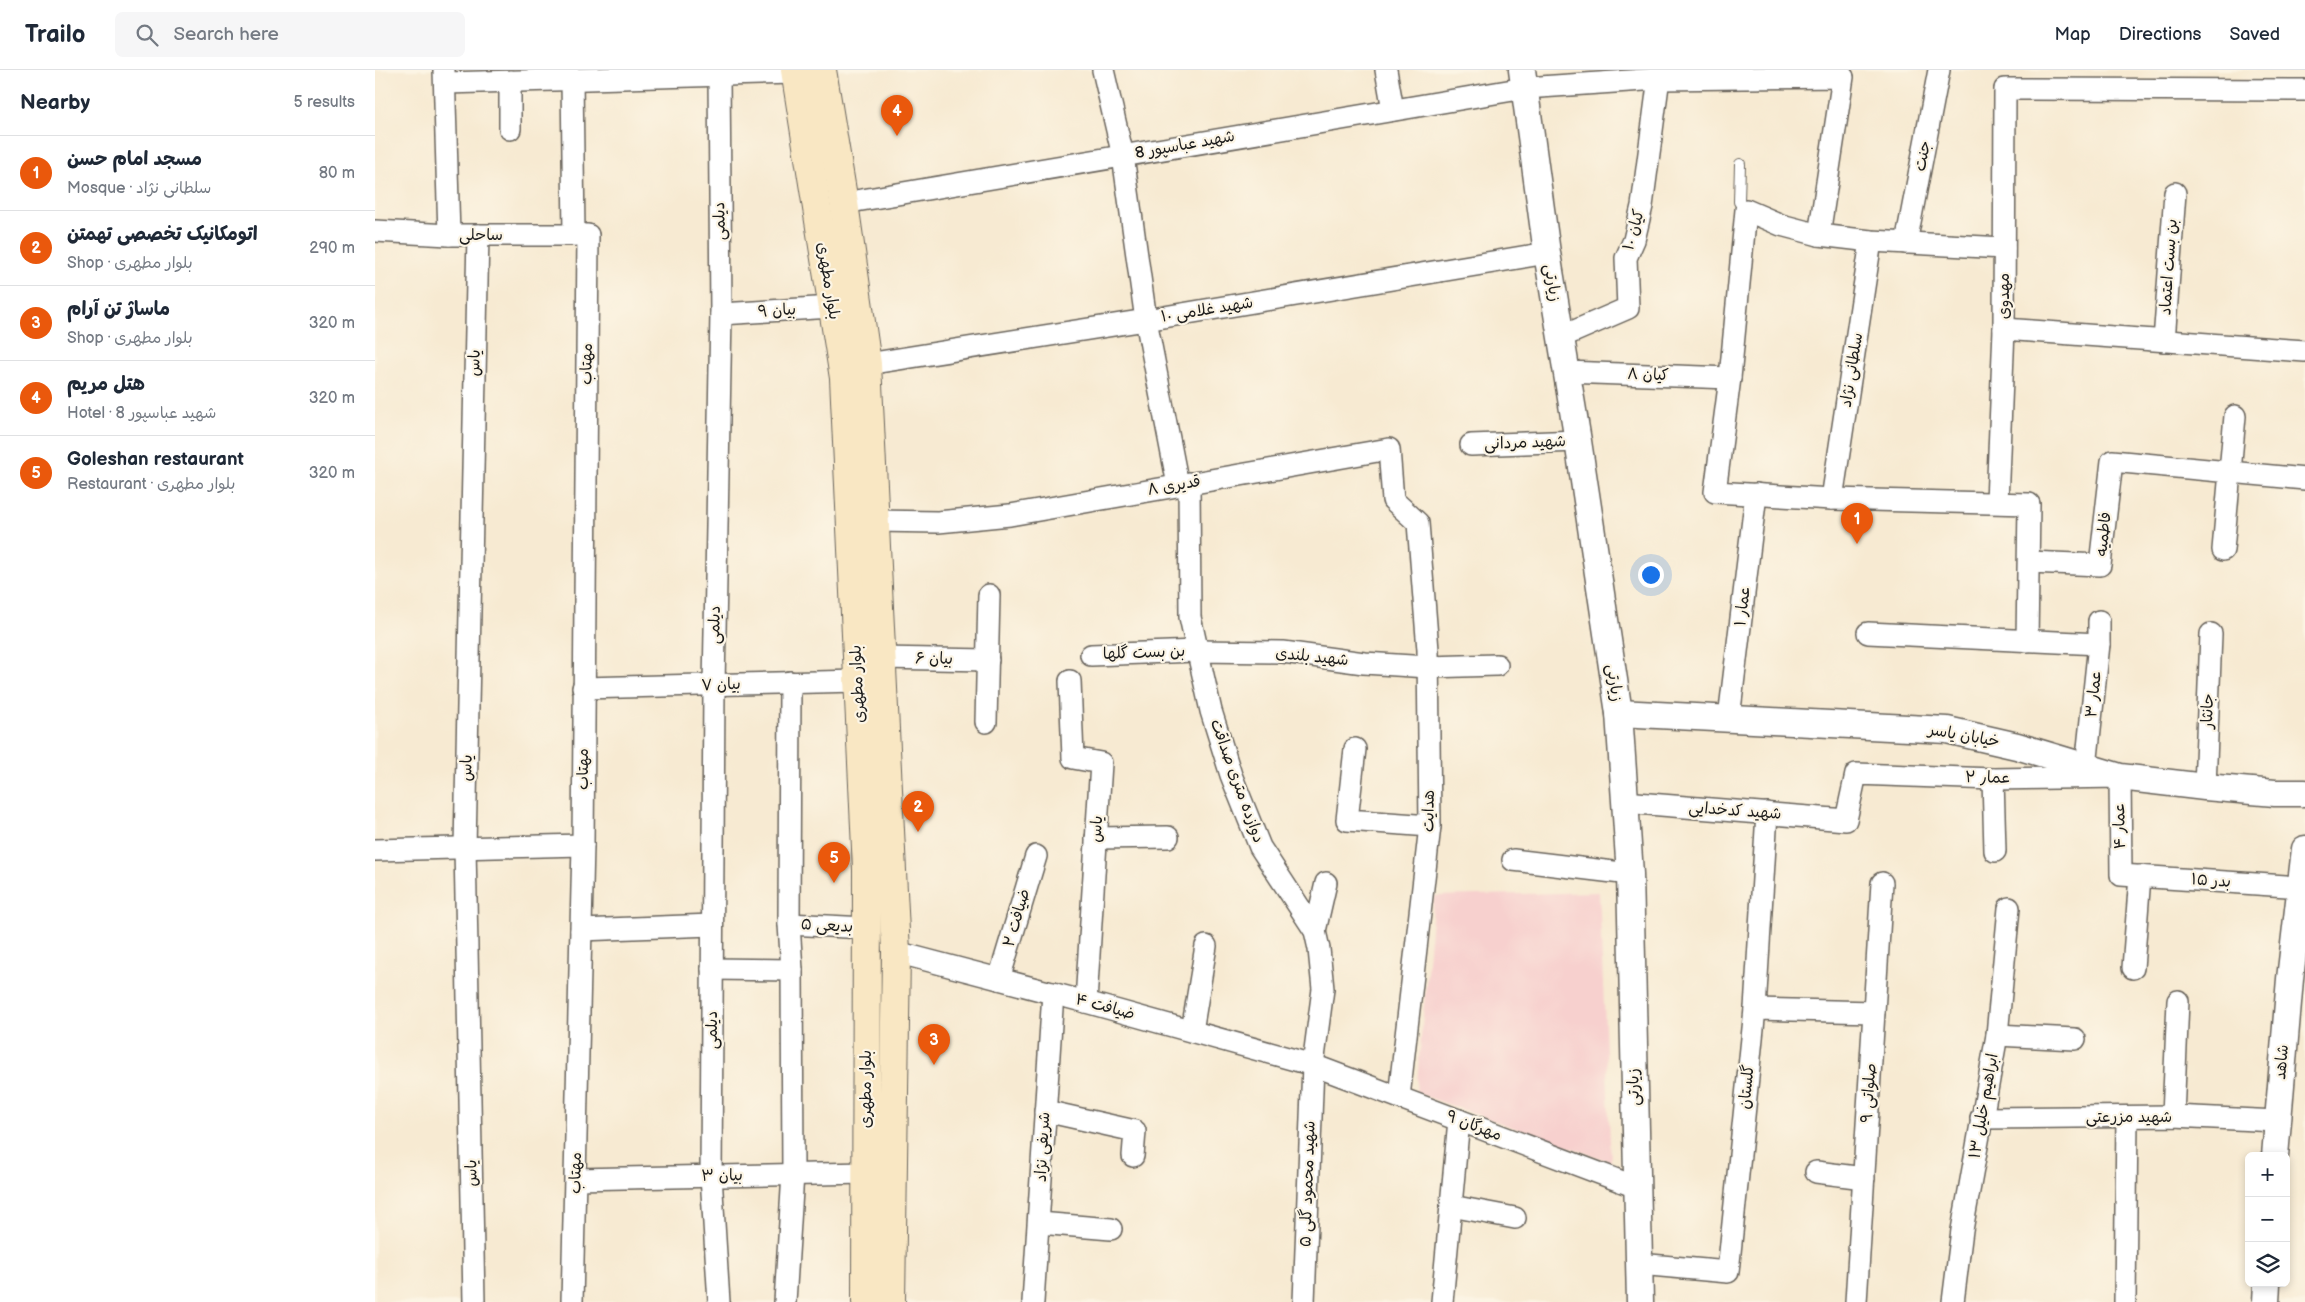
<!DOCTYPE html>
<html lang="en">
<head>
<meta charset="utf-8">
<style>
	body { margin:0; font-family:"Balsamiq Sans","Playpen Sans Arabic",sans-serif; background:#f6f6f7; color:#1f2937 }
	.controls { position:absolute; right:15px; bottom:15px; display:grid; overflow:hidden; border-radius:8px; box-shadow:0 2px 8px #0003 }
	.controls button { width:45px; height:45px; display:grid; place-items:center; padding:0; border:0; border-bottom:1px solid #e0e1e3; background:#fff; color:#1f2937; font:25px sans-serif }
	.you { position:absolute; left:1275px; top:504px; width:18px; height:18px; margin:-12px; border:4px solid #fff; border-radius:50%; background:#1a73e8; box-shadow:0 0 0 8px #1a73e833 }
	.badge { display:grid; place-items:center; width:32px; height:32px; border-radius:50%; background:#ea580c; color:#fff; font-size:16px; font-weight:700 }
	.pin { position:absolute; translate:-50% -41px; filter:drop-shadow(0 1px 2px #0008) }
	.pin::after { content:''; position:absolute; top:26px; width:18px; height:15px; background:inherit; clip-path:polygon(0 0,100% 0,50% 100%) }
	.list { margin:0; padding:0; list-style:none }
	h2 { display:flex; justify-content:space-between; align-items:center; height:65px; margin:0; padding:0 20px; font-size:21px }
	h2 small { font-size:16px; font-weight:400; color:#747a83 }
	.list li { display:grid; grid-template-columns:32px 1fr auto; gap:15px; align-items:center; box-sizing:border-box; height:75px; padding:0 20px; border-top:1px solid #e0e1e3 }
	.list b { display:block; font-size:19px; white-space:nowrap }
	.list p { margin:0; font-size:16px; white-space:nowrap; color:#747a83 }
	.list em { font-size:16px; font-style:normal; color:#747a83 }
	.icon { flex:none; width:28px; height:28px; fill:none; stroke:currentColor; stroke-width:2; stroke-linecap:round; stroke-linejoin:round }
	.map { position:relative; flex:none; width:1930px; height:1232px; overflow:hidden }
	header { display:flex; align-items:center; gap:30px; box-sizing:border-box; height:70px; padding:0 25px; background:#fff; border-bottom:1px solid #e0e1e3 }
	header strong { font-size:24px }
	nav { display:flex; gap:28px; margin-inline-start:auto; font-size:18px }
	.search { width:350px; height:45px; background:#f6f6f7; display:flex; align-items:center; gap:12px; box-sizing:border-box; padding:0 18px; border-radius:8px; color:#747a83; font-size:19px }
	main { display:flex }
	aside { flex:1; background:#fff }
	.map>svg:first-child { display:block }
</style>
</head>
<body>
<header>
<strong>Trailo</strong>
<div class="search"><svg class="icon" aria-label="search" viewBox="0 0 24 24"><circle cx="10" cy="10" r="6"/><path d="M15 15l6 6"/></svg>Search here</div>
<nav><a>Map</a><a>Directions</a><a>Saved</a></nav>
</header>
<main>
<aside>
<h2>Nearby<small>5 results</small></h2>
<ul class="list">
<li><span class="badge">1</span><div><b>مسجد امام حسن</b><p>Mosque · سلطانی نژاد</p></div><em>80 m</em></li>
<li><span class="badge">2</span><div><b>اتومکانیک تخصصی تهمتن</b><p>Shop · بلوار مطهری</p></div><em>290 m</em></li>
<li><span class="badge">3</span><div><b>ماساژ تن آرام</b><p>Shop · بلوار مطهری</p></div><em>320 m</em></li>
<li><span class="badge">4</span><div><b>هتل مریم</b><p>Hotel · شهید عباسپور 8</p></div><em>320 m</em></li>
<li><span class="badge">5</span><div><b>Goleshan restaurant</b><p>Restaurant · بلوار مطهری</p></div><em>320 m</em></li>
</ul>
</aside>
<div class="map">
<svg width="1930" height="1232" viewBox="0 0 1930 1232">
	<rect width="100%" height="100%" fill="#fcf5e5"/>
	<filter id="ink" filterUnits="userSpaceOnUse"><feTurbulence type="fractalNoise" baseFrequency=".02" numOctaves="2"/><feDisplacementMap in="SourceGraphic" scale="10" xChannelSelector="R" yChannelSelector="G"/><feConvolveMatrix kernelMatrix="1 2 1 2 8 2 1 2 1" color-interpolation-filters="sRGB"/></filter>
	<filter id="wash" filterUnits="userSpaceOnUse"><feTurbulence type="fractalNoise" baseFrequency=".0096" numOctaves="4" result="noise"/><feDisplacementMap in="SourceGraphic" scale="20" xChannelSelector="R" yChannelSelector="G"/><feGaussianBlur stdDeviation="1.12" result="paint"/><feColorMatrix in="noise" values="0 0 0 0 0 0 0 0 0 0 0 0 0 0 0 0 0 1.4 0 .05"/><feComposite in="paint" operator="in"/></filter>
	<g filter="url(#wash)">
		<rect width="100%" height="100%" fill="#f7ead2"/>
		<polygon fill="#f7d0ce" points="1224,822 1236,1092 1041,1023 1059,826"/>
	</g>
	<g filter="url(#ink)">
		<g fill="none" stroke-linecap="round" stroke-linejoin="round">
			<g stroke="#69645c" stroke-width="12">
				<polyline id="service" points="1365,94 1364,132 1371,140"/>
			</g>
			<g stroke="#69645c" stroke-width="24">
				<g id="minor">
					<polyline points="69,0 74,165"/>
					<polyline points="728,0 748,86 771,250 803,415"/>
					<polyline points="1011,0 1018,40"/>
					<polyline points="344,5 346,244 339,615 336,1106 344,1232"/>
					<polyline points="197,9 199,165"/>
					<polyline points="71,13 420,3"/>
					<polyline points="135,59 135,11"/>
					<polyline points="469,133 1150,18 1284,9 1468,7 1444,165"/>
					<polyline points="0,161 74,165 213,165 208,775 197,1232"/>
					<polyline points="1531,173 1564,0"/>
					<polyline points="1629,178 1496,171 1444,165 1406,155 1371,140 1355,308 1340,422 1457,429 1654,434 1652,571"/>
					<polyline points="346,244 457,237"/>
					<polyline points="1629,259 1930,281"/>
					<polyline points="1186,267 1253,238 1251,188 1259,170 1267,136 1285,0"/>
					<polyline points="1789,271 1800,123"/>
					<polyline points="492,294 771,250 1172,183"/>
					<polyline points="1191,302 1355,308"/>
					<polyline points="1096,375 1203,371"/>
					<polyline points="814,413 815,547 836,641 856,705 885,777 940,861 944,879 948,919 938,995 929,1232"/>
					<polyline points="1457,429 1496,171"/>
					<polyline points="1622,432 1629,259 1630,19 1930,20"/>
					<polyline points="499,451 563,452 635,445 1014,379 1018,430 1043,453 1053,580 1055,756 1024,1027"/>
					<polyline points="1848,480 1860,346"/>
					<polyline points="1654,492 1725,495 1737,391 1930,409"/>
					<polyline points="1493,563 1724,574"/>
					<polyline points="716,585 821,581 908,582 989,593 1053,597 1122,595"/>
					<polyline points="506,588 613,590"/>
					<polyline points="695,611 698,688 726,693 711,932"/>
					<polyline points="208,618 483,611"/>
					<polyline points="1354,648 1381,424"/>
					<polyline points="611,652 614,525"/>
					<polyline points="980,679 972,750 1055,756"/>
					<polyline points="1711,697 1724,574 1724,551"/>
					<polyline points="1618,709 1620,781"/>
					<polyline points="1830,717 1836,564"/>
					<polyline points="1249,732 1471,750 1481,704 1618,709 1745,707 1746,805 1925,817"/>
					<polyline points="721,768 793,767"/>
					<polyline points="0,780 208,775"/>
					<polyline points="1138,790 1255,804"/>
					<polyline points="414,854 490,858"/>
					<polyline points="206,860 337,855"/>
					<polyline points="940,861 951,813"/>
					<polyline points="521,882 711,932 938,995 1261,1117"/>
					<polyline points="1758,898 1765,806"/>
					<polyline points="337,899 417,900"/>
					<polyline points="624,909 661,786"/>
					<polyline points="1380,939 1499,942"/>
					<polyline points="817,961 831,876"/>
					<polyline points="1622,965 1700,969"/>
					<polyline points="670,1041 760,1061 758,1086"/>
					<polyline points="1798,1046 1803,931"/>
					<polyline points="1606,1048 1798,1046 1902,1051"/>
					<polyline points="1441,1102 1489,1108"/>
					<polyline points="201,1109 492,1103"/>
					<polyline points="1076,1136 1140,1148"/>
					<polyline points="664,1153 736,1159"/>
					<polyline points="1264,1194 1353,1202 1380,939 1392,743"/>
					<polyline points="99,1232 90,777 103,165"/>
					<polyline points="410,1232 418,1104 417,900 414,854 415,612"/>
					<polyline points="658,1232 678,923"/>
					<polyline points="1067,1232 1084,1050"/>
					<polyline points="1481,1232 1507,813"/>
					<polyline points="1578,1232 1587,1160 1622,965 1634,838"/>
					<polyline points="1750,1232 1752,1047"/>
				</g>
			</g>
			<g stroke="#69645c" stroke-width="29">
				<g id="tertiary">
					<polyline points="1147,0 1172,183 1203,371 1244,643 1255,804 1265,1232"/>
					<polyline points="1244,643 1572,660 1642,676 1745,707 1830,717 1900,723 1930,723"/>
					<polyline points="1900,1086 1915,909 1930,779"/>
					<polyline points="1891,1232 1892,1213"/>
				</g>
			</g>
			<g stroke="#69645c" stroke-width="30">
				<g id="secondary">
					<polyline points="420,0 469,308 492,800 491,1232"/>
					<polyline points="447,0 469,133 492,294 521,882 516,1232"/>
				</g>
			</g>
			<use href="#service" stroke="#fff" stroke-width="10"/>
			<use href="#minor" stroke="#fff" stroke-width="21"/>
			<use href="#tertiary" stroke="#fff" stroke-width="26"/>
			<use href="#secondary" stroke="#f9e7c3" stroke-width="28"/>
		</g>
	</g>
	<g text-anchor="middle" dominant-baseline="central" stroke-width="4.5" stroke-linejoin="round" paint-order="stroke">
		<g font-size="16" fill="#1c1c1c" stroke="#fcf5e5">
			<text transform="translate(810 75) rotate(-10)">شهید عباسپور 8</text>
			<text transform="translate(1548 86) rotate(-79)">جنت</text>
			<text transform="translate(345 151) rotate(-91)">دیلمی</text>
			<text transform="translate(1259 160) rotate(-74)">کیان ۱۰</text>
			<text x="106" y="165">ساحلی</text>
			<text transform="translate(1794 197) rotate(-86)">بن بست اعتماد</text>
			<text transform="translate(453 211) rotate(81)">بلوار مطهری</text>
			<text transform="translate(1177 213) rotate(81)">زیارتی</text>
			<text transform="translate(1629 226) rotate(-90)">مهدوی</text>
			<text transform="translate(832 240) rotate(-9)">شهید غلامی ۱۰</text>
			<text transform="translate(402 241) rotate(-4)">بیان ۹</text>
			<text transform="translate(100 293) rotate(-89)">یاس</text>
			<text transform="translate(212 294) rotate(-89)">مهتاب</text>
			<text transform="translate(1477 300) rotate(-81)">سلطانی نژاد</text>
			<text transform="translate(1273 305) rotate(2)">کیان ۸</text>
			<text transform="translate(1150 373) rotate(-2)">شهید مردانی</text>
			<text transform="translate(799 416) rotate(-10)">قدیری ۸</text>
			<text transform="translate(1729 464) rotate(-84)">فاطمیه</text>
			<text transform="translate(1368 536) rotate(-83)">عمار ۱</text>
			<text transform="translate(340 555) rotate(-89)">دیلمی</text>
			<text transform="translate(769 583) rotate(-2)">بن بست گلها</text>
			<text transform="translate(937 587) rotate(6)">شهید بلندی</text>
			<text transform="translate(559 589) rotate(1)">بیان ۶</text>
			<text transform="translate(1239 613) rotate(82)">زیارتی</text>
			<text transform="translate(483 614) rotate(-93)">بلوار مطهری</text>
			<text transform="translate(346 615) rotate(-2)">بیان ۷</text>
			<text transform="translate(1719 624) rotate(-84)">عمار ۳</text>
			<text transform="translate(1833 641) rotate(-88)">جانثار</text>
			<text transform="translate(1589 666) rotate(10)">خیابان یاسر</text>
			<text transform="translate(92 698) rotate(-89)">یاس</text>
			<text transform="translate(208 699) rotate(-90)">مهتاب</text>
			<text transform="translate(1613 708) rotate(1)">عمار ۲</text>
			<text transform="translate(862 711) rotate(70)">دوازده متری صداقت</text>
			<text transform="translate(1054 741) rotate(-89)">هدایت</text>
			<text transform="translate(1360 741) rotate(4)">شهید کدخدایی</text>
			<text transform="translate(1745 756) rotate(-91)">عمار ۴</text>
			<text transform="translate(722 759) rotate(-86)">یاس</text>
			<text transform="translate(1836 811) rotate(4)">بدر ۱۵</text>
			<text transform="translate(642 848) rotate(-74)">ضیافت ۲</text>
			<text transform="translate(452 856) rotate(3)">بدیعی ۵</text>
			<text transform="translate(730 937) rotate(15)">ضیافت ۴</text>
			<text transform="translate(337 960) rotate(-90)">دیلمی</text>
			<text transform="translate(1907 992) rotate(-85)">شاهد</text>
			<text transform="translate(1259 1017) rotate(-91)">زیارتی</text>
			<text transform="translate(1372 1017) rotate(-84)">گلستان</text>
			<text transform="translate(491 1019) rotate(-90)">بلوار مطهری</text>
			<text transform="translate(1494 1023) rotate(-86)">صلواتی ۹</text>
			<text transform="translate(1609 1036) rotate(-80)">ابراهیم خلیل ۱۳</text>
			<text x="1754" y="1047">شهید مزرعتی</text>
			<text transform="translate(1099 1056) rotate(21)">مهرگان ۹</text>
			<text transform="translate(668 1077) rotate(-87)">شریفی نژاد</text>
			<text transform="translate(97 1103) rotate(-91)">یاس</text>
			<text transform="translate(201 1103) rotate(-89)">مهتاب</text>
			<text transform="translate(347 1106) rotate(-1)">بیان ۳</text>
			<text transform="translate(933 1114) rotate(-88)">شهید محمود گلی ۵</text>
		</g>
	</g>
</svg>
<div class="controls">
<button>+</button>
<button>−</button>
<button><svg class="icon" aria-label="layers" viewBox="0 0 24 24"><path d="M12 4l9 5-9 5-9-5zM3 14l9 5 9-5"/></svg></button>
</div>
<div class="you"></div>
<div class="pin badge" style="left:1482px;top:474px">1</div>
<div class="pin badge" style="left:543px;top:762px">2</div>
<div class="pin badge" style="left:559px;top:995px">3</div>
<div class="pin badge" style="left:522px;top:66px">4</div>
<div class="pin badge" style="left:459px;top:813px">5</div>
</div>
</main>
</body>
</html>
